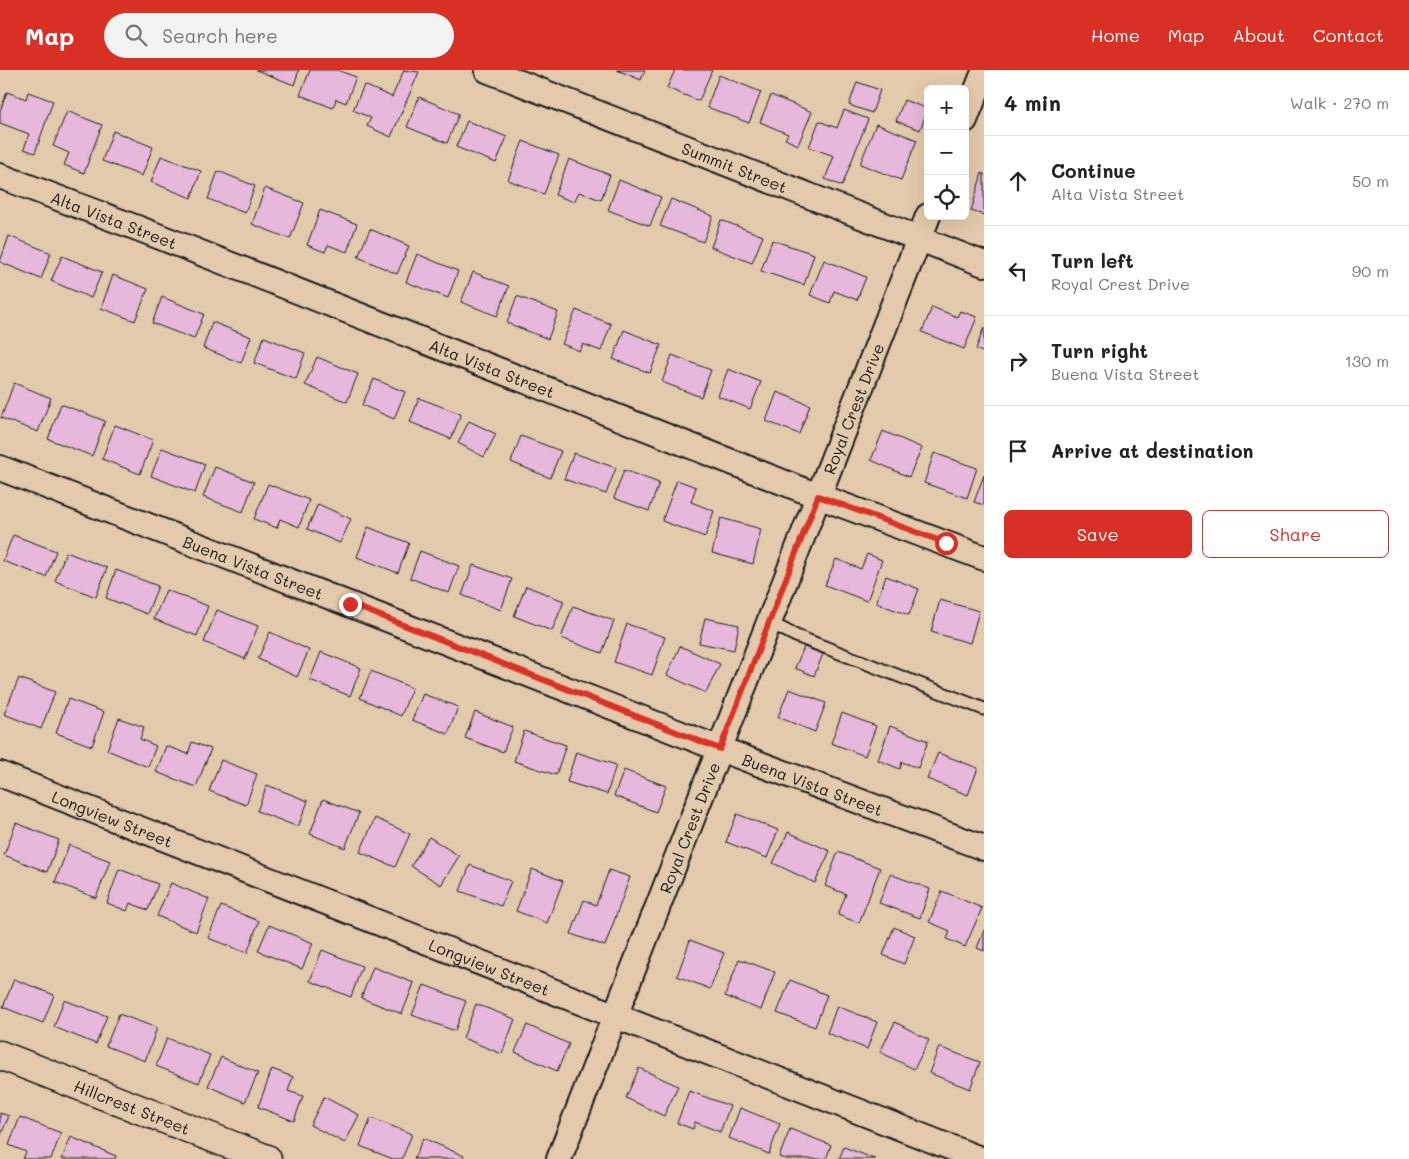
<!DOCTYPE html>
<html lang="en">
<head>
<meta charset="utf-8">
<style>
	body { margin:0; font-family:Mali,sans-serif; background:#f2f2f2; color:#222 }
	.controls { position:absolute; right:15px; top:15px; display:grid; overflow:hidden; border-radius:8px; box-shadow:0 5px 20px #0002 }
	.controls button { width:45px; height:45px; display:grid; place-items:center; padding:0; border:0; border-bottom:1px solid #e0e0e0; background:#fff; color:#222; font:25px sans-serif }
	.stop { position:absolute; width:15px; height:15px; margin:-11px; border:4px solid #d93025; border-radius:50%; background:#fff }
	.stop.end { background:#d93025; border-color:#fff; box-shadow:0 1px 5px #0008 }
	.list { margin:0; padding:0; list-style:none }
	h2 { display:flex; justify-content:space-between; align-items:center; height:65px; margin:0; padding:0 20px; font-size:21px }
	h2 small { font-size:16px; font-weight:400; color:#767676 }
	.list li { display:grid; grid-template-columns:32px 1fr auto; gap:15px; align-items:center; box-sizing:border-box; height:90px; padding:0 20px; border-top:1px solid #e0e0e0 }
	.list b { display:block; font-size:19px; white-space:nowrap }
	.list p { margin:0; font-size:16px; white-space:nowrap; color:#767676 }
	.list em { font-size:16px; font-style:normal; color:#767676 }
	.actions { display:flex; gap:10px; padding:15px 20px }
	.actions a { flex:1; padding:11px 0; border:1px solid #d93025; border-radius:8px; text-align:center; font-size:18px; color:#d93025 }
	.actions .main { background:#d93025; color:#fff }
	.icon { flex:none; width:28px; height:28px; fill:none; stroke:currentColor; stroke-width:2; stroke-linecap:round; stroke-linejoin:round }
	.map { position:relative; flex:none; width:984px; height:1089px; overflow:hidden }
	header { display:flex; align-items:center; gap:30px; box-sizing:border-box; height:70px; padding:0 25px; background:#d93025; color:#fff }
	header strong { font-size:24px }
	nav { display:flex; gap:28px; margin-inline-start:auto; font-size:18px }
	.search { width:350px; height:45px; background:#f2f2f2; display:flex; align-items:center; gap:12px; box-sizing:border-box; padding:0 18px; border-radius:28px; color:#767676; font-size:19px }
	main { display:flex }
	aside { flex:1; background:#fff }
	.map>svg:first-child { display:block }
</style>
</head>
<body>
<header>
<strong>Map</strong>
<div class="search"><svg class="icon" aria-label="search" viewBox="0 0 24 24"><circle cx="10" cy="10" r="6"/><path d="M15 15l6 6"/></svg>Search here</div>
<nav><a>Home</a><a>Map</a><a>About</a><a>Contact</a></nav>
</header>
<main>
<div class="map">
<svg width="984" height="1089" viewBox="0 0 984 1089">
	<rect width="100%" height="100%" fill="#e4caac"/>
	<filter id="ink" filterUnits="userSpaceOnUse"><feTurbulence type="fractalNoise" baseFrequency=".02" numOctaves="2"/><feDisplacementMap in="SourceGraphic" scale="10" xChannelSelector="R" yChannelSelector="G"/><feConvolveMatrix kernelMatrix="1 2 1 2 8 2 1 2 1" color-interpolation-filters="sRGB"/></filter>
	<g filter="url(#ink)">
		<g fill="#e5b8dc" stroke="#1c1c1c">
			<polygon points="256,0 299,0 294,15"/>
			<polygon points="310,0 337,0 356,7 346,33 336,29 333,38 300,25"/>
			<polygon points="404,0 419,2 391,67 367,56 371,48 353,40 364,15 392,27"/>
			<polygon points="617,0 645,0 641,10"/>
			<polygon points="675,0 712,0 699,31 667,18"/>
			<polygon points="719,5 761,22 749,53 707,37"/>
			<polygon points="857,12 880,20 872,43 849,35"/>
			<polygon points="7,22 26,29 28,22 53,31 35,83 24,79 29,64 0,53 0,41"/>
			<polygon points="771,25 812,42 798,75 785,69 788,64 760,52"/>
			<polygon points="419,27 459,44 447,73 407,57"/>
			<polygon points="904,30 928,39 920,60 896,51"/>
			<polygon points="844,40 868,49 842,116 825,109 834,86 809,77 819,51 837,58"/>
			<polygon points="67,41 102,55 84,103 64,95 69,83 53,76"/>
			<polygon points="467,51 507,67 496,93 456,77"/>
			<polygon points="876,54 917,70 901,110 860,94"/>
			<polygon points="113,61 153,77 142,106 102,91"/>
			<polygon points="523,71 559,85 544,124 508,110"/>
			<polygon points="161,86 201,101 191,128 151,112"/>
			<polygon points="569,89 610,105 601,130 579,122 574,132 555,125"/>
			<polygon points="218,101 255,116 245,143 208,129"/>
			<polygon points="982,103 984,104 984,145 971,141"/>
			<polygon points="619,110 661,127 650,156 608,140"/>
			<polygon points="265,118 304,133 290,169 252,154"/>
			<polygon points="671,129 713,146 703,172 660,156"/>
			<polygon points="320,140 357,154 347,182 328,175 325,182 307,175"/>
			<polygon points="721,150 763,166 752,193 711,177"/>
			<polygon points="370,159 409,176 397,204 358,187"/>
			<polygon points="9,166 51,183 41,209 0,192"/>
			<polygon points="772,170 814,184 804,215 761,201"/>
			<polygon points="417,184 458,201 448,228 406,212"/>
			<polygon points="62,186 102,202 91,228 51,211"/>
			<polygon points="824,190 866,207 857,230 834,221 830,233 810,225"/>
			<polygon points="473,202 509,216 497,246 461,232"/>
			<polygon points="113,205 148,219 135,251 101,238"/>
			<polygon points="517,226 558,242 548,269 507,253"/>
			<polygon points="162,227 204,244 194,269 152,253"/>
			<polygon points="932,237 957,247 960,241 977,247 964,279 922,262"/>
			<polygon points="576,240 611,254 601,281 583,274 580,281 562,274"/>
			<polygon points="212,252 251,267 241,293 203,278"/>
			<polygon points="984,257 984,283 976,279"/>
			<polygon points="624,260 661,275 650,303 613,289"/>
			<polygon points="264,267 305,283 296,309 254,293"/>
			<polygon points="672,285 711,300 701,327 662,312"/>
			<polygon points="317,287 358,304 347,332 305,315"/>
			<polygon points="728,299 761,312 750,339 718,326"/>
			<polygon points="374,309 405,322 394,349 362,335"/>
			<polygon points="14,313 51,328 38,362 1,348"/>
			<polygon points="777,322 810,335 799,364 766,351"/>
			<polygon points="419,328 461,344 451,369 410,352"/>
			<polygon points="61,334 105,351 92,386 48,369"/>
			<polygon points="469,351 496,364 484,387 458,373"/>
			<polygon points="115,355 153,370 140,404 102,389"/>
			<polygon points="883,361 922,378 909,407 871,390"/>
			<polygon points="521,366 561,381 550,408 511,392"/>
			<polygon points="162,378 205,394 195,423 151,406"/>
			<polygon points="574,383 616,398 606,424 564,409"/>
			<polygon points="934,383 977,398 967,428 924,413"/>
			<polygon points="215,397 254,412 243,442 203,427"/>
			<polygon points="624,400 659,413 649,441 614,428"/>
			<polygon points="984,405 984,435 974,432"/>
			<polygon points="677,410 696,417 691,432 714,441 705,467 662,451"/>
			<polygon points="268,414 309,430 299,457 280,449 277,458 254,449"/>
			<polygon points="318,434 351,449 340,473 307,459"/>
			<polygon points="721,448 761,459 753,494 712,483"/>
			<polygon points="368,457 409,473 398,503 357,487"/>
			<polygon points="13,465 56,481 46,507 3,491"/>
			<polygon points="420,481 459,496 449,523 410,508"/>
			<polygon points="66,482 107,498 96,527 55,511"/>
			<polygon points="867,484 882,490 867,531 825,515 836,489 861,499"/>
			<polygon points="473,495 512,509 501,540 462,525"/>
			<polygon points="116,500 158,516 147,544 106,528"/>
			<polygon points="886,506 919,519 909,545 876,533"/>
			<polygon points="526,516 564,531 552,561 514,546"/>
			<polygon points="166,520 208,536 197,566 154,549"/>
			<polygon points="940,530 979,541 970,573 931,562"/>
			<polygon points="573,536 614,551 602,583 561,568"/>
			<polygon points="217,540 258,556 245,589 204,572"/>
			<polygon points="705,548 739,555 734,580 699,573"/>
			<polygon points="627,554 665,567 652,605 614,592"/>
			<polygon points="270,562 309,580 297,607 258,589"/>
			<polygon points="680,576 720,594 706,623 667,605"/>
			<polygon points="804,577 823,584 814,606 795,598"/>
			<polygon points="321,582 361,598 350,626 310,610"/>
			<polygon points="371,601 412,618 401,646 360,628"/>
			<polygon points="19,608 55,622 41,659 4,644"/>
			<polygon points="789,619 826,633 815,662 778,647"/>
			<polygon points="423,624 458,637 448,664 412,650"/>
			<polygon points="68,629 104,642 92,676 56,663"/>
			<polygon points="475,642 513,657 503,682 465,668"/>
			<polygon points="842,643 876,656 865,686 831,673"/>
			<polygon points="119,648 144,657 140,669 156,676 148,697 107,680"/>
			<polygon points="890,656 928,671 918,698 902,692 900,699 878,690"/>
			<polygon points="524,661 566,675 556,705 514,691"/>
			<polygon points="192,672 211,679 196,717 156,702 166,676 188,684"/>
			<polygon points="576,682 616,695 607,724 567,712"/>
			<polygon points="938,683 978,698 968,725 927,709"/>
			<polygon points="221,690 257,704 246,735 209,721"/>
			<polygon points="624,700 666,716 656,742 614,726"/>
			<polygon points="267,715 308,731 298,757 257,741"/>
			<polygon points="323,729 359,743 345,778 310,764"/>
			<polygon points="737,744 778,760 767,788 726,772"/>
			<polygon points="375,748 410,764 395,797 360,782"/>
			<polygon points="16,753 59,770 47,802 4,785"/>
			<polygon points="788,762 830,781 815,813 773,793"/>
			<polygon points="429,767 459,786 441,815 411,796"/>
			<polygon points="69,775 110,791 96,828 55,812"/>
			<polygon points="838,782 880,798 859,853 838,845 846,824 825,816"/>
			<polygon points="470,795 511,811 501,836 460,821"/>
			<polygon points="119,799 158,814 148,840 130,833 127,841 107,833"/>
			<polygon points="532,799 563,811 547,853 516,841"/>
			<polygon points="609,800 630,807 605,876 571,864 584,830 596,835"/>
			<polygon points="890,804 930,819 920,848 879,833"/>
			<polygon points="171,813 209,829 196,862 157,846"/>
			<polygon points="942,821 982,838 965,877 947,869 950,861 929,852"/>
			<polygon points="221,836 259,851 247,883 208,868"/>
			<polygon points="269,855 313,873 302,899 258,881"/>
			<polygon points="894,857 915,866 904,894 883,885"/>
			<polygon points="984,860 984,881 977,878"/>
			<polygon points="690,870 724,883 710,919 677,906"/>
			<polygon points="322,880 362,896 351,927 310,911"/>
			<polygon points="739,889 775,902 761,940 725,926"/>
			<polygon points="373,897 414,913 402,944 361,928"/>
			<polygon points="14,909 54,925 43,953 3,937"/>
			<polygon points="790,910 827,925 815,957 777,943"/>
			<polygon points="424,915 466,931 455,961 412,945"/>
			<polygon points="64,930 107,946 96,974 54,957"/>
			<polygon points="476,934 515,949 502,984 463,968"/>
			<polygon points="837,936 877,952 867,979 827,963"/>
			<polygon points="119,944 157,958 145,991 106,976"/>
			<polygon points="895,952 929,970 914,999 880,982"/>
			<polygon points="527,955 569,974 557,1001 515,982"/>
			<polygon points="167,968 210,985 199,1013 156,996"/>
			<polygon points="939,977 980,992 970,1019 929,1003"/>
			<polygon points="221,987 258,1003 245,1032 208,1016"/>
			<polygon points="639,998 678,1016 664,1046 626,1028"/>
			<polygon points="272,999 293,1007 288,1021 303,1026 294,1051 258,1037"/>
			<polygon points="689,1021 730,1036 720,1062 695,1052 693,1059 677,1053"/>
			<polygon points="324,1027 359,1045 345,1073 310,1055"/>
			<polygon points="740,1038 780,1054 769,1084 729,1068"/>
			<polygon points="0,1043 9,1046 0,1067"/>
			<polygon points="20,1047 61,1063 51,1089 23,1089 26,1082 9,1075"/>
			<polygon points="371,1048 412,1064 402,1089 393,1089 360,1076"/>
			<polygon points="790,1059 831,1075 826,1089 785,1089 779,1087"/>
			<polygon points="71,1067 116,1086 115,1089 62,1089"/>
			<polygon points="423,1068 464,1086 463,1089 414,1089"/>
			<polygon points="844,1077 875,1089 839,1089"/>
		</g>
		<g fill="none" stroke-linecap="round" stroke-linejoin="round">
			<g stroke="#1c1c1c" stroke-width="15">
				<polyline id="service" points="769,552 796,566 984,639"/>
			</g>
			<g stroke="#1c1c1c" stroke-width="28">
				<g id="minor">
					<path id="s1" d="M487,0L984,194"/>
					<polyline points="965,50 984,2"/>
					<path id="s2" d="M0,106L145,161L818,426L984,488"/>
					<path id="s3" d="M0,398L720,679L984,778"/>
					<path id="s4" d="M0,704L980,1089"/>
					<path id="s5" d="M559,1089L928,146"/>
				</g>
			</g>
			<g stroke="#1c1c1c" stroke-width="31">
				<g id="tertiary">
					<path id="s6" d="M0,985L267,1089"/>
				</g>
			</g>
			<use href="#service" stroke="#e4caac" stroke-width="11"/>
			<use href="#minor" stroke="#e4caac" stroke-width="24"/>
			<use href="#tertiary" stroke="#e4caac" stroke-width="28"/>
		</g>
	</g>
	<g fill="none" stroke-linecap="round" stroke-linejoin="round" filter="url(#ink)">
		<polyline stroke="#d93025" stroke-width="6" points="350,534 720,679 818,426 946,473"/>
	</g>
	<g text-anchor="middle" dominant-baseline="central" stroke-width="4" stroke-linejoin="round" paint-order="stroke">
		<g font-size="16" fill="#1c1c1c" stroke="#e4caac">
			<text stroke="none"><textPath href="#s1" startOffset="266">Summit Street</textPath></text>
			<text stroke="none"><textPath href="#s2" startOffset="122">Alta Vista Street</textPath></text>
			<text stroke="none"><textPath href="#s2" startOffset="528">Alta Vista Street</textPath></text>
			<text stroke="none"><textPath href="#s5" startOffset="806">Royal Crest Drive</textPath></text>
			<text stroke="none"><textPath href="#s3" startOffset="272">Buena Vista Street</textPath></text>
			<text stroke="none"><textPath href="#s3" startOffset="872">Buena Vista Street</textPath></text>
			<text stroke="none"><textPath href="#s4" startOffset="121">Longview Street</textPath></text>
			<text stroke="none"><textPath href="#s5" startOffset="356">Royal Crest Drive</textPath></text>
			<text stroke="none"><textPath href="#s4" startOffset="526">Longview Street</textPath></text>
			<text stroke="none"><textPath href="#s6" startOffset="142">Hillcrest Street</textPath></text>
		</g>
	</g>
</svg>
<div class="controls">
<button>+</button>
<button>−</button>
<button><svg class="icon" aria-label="locate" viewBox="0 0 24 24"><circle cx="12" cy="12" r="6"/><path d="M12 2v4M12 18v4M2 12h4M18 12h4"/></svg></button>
</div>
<div class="stop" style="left:946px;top:473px"></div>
<div class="stop end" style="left:350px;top:534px"></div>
</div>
<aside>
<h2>4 min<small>Walk · 270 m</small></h2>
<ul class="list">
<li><svg class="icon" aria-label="ahead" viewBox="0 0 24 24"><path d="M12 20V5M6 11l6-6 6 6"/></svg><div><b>Continue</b><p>Alta Vista Street</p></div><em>50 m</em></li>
<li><svg class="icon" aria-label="left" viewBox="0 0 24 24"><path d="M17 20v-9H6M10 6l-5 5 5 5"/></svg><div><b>Turn left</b><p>Royal Crest Drive</p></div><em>90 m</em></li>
<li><svg class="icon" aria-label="right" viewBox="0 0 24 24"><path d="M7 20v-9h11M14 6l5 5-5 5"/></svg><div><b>Turn right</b><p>Buena Vista Street</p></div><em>130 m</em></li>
<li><svg class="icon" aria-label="arrive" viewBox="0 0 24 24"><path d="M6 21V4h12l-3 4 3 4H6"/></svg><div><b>Arrive at destination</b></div></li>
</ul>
<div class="actions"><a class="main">Save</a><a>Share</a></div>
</aside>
</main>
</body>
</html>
